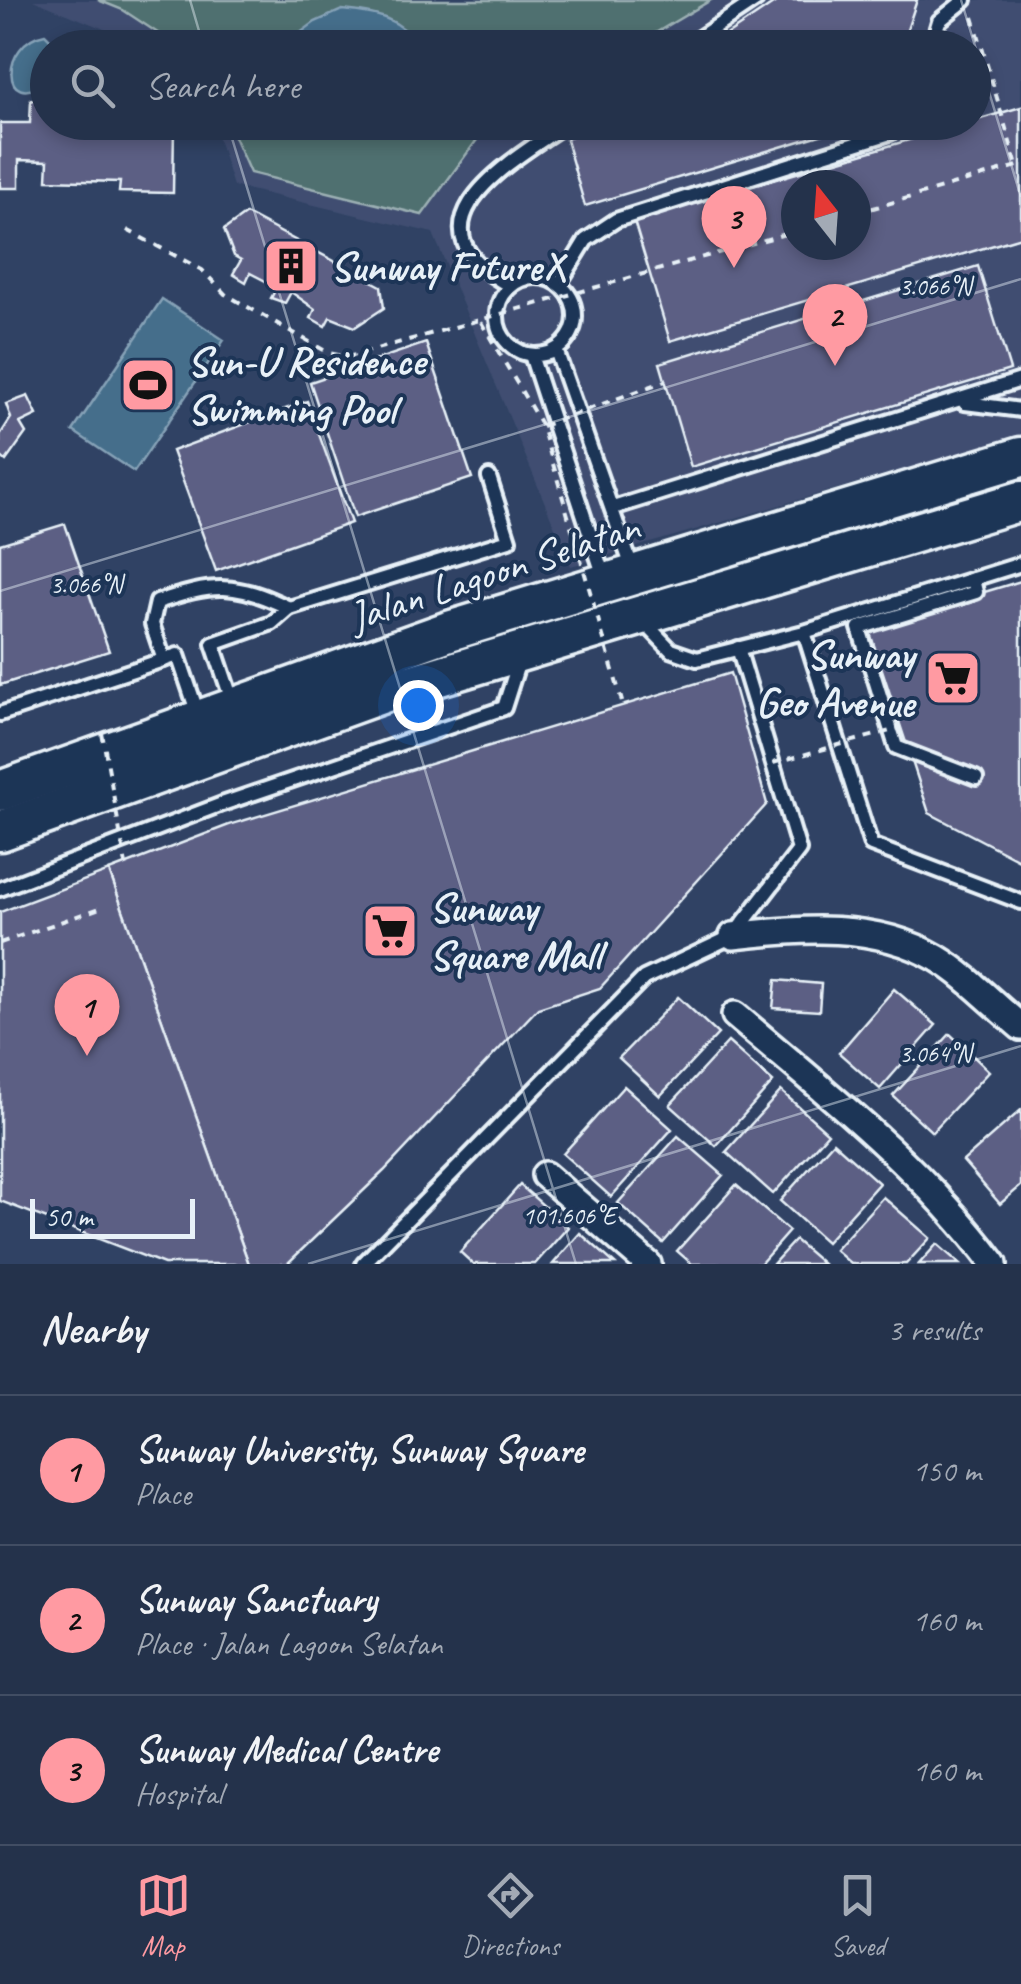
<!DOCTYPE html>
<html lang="en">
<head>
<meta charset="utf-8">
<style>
	body { margin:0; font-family:Caveat,sans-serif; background:#303e55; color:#f1f3f6 }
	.compass { position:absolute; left:781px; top:170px; width:90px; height:90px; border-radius:50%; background:#24324b; box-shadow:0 5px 15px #0003; rotate:343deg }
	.scale { position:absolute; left:30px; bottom:25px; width:165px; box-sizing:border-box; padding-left:10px; border:5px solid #e8f1f8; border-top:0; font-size:28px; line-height:35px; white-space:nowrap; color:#e8f1f8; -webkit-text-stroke:8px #1d3557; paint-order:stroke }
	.you { position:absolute; left:418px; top:705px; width:35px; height:35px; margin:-25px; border:8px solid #fff; border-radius:50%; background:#1a73e8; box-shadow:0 0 0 15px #1a73e833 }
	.badge { display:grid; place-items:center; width:65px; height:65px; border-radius:50%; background:#ff9aa2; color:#111; font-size:32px; font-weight:700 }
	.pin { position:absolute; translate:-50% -82px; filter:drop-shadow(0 2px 5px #0008) }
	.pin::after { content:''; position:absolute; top:52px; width:35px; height:30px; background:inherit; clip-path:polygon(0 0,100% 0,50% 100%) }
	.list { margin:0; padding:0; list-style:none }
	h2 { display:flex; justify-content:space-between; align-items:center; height:130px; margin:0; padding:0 40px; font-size:42px }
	h2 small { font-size:32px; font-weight:400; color:#a3aab5 }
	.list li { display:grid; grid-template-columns:65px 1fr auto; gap:30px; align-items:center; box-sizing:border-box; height:150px; padding:0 40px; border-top:2px solid #414d63 }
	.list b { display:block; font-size:38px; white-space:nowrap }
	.list p { margin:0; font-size:32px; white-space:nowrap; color:#a3aab5 }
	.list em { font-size:32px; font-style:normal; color:#a3aab5 }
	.icon { flex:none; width:55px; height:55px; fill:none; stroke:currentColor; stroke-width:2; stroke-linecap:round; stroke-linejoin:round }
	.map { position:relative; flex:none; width:1021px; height:1264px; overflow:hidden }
	.search { position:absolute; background:#24324b; box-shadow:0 5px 15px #0003; left:30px; right:30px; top:30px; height:110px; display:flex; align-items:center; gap:25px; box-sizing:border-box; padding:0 35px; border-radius:55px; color:#a3aab5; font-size:38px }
	.sheet { height:580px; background:#24324b }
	nav { display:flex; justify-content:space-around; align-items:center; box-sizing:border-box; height:140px; border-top:2px solid #414d63; background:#24324b; font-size:28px; color:#a3aab5 }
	nav a { display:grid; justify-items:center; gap:5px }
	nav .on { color:#ff9aa2 }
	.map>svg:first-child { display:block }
</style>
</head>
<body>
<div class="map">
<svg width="1021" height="1264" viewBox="0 0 1021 1264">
	<rect width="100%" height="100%" fill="#304264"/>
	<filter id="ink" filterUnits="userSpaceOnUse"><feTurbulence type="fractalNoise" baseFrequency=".01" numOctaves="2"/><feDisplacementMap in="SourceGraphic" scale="20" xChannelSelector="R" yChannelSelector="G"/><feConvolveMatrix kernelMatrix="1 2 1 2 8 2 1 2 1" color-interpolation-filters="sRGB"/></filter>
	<g filter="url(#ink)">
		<path fill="#404e71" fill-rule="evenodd" d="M33,0H1021V435L571,566L433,233L233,186L213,123L974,122V48L148,47ZM796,185H856V245H796Z"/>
		<g fill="#506f6f" stroke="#9cb0b4" stroke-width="2.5">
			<polygon points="98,0 711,0 630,48 179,47 123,10"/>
			<polygon points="228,123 504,123 479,137 422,215 250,173"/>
		</g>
		<g fill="#446e8b" stroke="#86a2b7" stroke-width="2.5">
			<path d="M342,10C376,13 401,18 420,47H281L315,22Z"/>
			<path d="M45,34L58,47L48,48L47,81C0,116 0,42 45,34Z"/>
			<polygon points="162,299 224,340 134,472 73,431"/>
		</g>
		<g fill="#5b5f84" stroke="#e8f1f8" stroke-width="2.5" fill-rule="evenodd">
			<polygon points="779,0 917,0 901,48 707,48"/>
			<polygon points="31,100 48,100 48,122 174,126 173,193 119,192 120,182 47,180 48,161 19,160 19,188 0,188 0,123 30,123"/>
			<path d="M1021,107V237L670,341L634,221ZM796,185H856V245H796Z"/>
			<polygon points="592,122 863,122 585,206 566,140"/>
			<polygon points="246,214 381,286 384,308 355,327 330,317 325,326 311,318 315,309 291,292 285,303 271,298 277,287 250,273 246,282 233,274 241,260 234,256 224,230"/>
			<polygon points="978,266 1010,370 691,467 660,363"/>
			<polygon points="426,343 472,478 355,517 310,382"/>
			<polygon points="28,396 37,415 20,423 26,433 6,461 0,456 0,435 11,418 6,404"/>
			<polygon points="307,401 351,523 216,571 172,451"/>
			<polygon points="65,524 109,651 0,685 0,544"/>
			<polygon points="1021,581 1021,861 929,813 868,627"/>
			<polygon points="730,673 767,804 600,988 538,1008 384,1171 287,1264 249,1264 109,871 229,825"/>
			<polygon points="109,871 249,1264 164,1264 0,1201 0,912"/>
			<polygon points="776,980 821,984 819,1011 773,1008"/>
			<polygon points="894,989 936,1025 880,1089 839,1053"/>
			<polygon points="678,997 718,1034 660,1096 619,1058"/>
			<polygon points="950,1034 989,1071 932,1132 893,1096"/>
			<polygon points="728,1042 773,1082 716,1146 670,1105"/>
			<polygon points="624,1086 672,1129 611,1197 563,1154"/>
			<polygon points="781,1091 828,1133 773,1194 726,1152"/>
			<polygon points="1021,1110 1021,1186 1000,1204 963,1161"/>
			<polygon points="678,1136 723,1175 663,1243 618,1203"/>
			<polygon points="833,1142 879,1183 826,1242 780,1201"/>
			<polygon points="520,1185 568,1227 535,1264 473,1264 460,1252"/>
			<polygon points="736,1185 789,1231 760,1264 692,1264 677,1251"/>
			<polygon points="883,1197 930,1238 906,1264 851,1264 835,1250"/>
			<polygon points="580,1233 615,1264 553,1264"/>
			<polygon points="795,1240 823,1264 773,1264"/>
			<polygon points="937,1244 960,1264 919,1264"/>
		</g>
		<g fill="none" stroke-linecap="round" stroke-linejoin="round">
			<g stroke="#e8f1f8" stroke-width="20">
				<g id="service">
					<polyline points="684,48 756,0"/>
					<polyline points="931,48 939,21 965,0"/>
					<circle cx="536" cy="316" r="39"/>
					<polyline points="559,284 586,240 616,220 890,133 903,122"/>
					<path d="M510,286C398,225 508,163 569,122"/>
					<polyline points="556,350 633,570"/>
					<polyline points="531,355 605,580"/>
					<polyline points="965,403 1021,410"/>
					<polyline points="613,508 1021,380"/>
					<polyline points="973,579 976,592 859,628 896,747 976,778"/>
					<polyline points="289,608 509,540 489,477"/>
					<polyline points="642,620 671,650 697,659 804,632 1021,564"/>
					<polyline points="804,632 871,845 1021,902"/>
					<path d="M164,660L152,624L157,602C213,583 236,582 289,608L272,623L213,644L234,706"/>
					<polyline points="0,714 178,655 199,717"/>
					<polyline points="0,889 222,804 504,708 519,661"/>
					<polyline points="363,1264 644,978 733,936 799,850 738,648"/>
				</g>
			</g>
			<g stroke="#e8f1f8" stroke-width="32">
				<g id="minor">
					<path d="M733,936C801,928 875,922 937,958C967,976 994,1005 1021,1027"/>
					<path d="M735,1015C826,1092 922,1168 994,1264"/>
					<polyline points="545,1175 648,1264"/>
				</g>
			</g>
			<g stroke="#e8f1f8" stroke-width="45">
				<g id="secondary">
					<polyline points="0,791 449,631 1021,457"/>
					<polyline points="0,831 383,693 1021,501"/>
				</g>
			</g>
			<g stroke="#e8f1f8" stroke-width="4" stroke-dasharray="8 8" stroke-linecap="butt">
				<polyline points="973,17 1017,166"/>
				<polyline points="856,213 1021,165"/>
				<polyline points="0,943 103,907"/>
			</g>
			<use href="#service" stroke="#1d3557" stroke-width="12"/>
			<use href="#minor" stroke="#1d3557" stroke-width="25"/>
			<use href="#secondary" stroke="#1d3557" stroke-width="38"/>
			<g stroke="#e8f1f8" stroke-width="4" stroke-dasharray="8 8" stroke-linecap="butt">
				<polyline points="127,230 202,270 225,294 329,353 348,357 796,231"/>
				<polyline points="481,322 542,426 623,705"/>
				<polyline points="542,426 665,381"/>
				<polyline points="102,733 126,865"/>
				<polyline points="773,763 901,728"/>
			</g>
		</g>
	</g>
	<path fill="none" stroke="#e8f1f8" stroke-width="2.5" stroke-opacity="0.45" d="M190,0L204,48M961,0L1021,197M227,122L576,1264M0,591L1021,279M308,1264L1021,1046"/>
	<defs>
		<g id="building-square" transform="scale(2.875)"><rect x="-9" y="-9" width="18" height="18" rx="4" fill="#ff9aa2" stroke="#1d3557"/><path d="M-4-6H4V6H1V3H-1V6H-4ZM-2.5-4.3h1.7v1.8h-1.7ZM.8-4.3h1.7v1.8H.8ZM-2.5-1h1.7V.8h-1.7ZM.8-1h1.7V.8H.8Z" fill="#111"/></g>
		<g id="stadium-square" transform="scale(2.875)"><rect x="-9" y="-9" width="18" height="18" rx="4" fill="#ff9aa2" stroke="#1d3557"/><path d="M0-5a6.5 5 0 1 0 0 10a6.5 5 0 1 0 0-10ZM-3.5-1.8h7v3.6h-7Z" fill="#111"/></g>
		<g id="supermarket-square" transform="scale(2.875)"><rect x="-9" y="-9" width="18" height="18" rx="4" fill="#ff9aa2" stroke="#1d3557"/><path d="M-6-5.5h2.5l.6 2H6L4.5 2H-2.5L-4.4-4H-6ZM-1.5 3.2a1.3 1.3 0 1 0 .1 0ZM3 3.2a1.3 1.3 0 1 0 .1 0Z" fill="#111"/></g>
	</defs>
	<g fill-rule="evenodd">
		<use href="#building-square" x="291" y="266"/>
		<use href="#stadium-square" x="148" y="385"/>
		<use href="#supermarket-square" x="953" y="678"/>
		<use href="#supermarket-square" x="390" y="931"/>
	</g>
	<g text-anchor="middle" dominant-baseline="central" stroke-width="8" stroke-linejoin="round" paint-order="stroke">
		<g font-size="42" font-weight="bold" fill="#e8f1f8" stroke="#1d3557" text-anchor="start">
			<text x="330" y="266">Sunway FutureX</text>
			<text x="187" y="361">Sun-U Residence<tspan x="187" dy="48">Swimming Pool</tspan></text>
			<text x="914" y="654" text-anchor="end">Sunway<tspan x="914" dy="48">Geo Avenue</tspan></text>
			<text x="429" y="907">Sunway<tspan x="429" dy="48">Square Mall</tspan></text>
		</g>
		<g font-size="42" fill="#e8f1f8" stroke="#1d3557">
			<text transform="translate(494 572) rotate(-18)">Jalan Lagoon Selatan</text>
		</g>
	</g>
	<g font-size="25" text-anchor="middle" fill="#e8f1f8" stroke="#1d3557" stroke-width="8" stroke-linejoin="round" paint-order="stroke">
		<text x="935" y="295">3.066°N</text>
		<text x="86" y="593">3.066°N</text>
		<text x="935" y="1062">3.064°N</text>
		<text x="569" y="1224">101.606°E</text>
	</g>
</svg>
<svg class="compass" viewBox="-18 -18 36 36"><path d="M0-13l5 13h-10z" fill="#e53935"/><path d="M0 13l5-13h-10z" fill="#a3aab5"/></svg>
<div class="scale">50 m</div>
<div class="you"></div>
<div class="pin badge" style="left:87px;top:1056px">1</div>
<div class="pin badge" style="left:835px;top:366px">2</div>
<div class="pin badge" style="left:734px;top:268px">3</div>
<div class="search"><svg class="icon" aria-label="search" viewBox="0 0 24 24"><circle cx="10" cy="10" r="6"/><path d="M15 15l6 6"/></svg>Search here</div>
</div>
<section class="sheet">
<h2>Nearby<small>3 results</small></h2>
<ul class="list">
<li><span class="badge">1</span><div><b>Sunway University, Sunway Square</b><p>Place</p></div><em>150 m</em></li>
<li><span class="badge">2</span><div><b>Sunway Sanctuary</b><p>Place · Jalan Lagoon Selatan</p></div><em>160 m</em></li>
<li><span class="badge">3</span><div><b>Sunway Medical Centre</b><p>Hospital</p></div><em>160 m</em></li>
</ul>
</section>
<nav>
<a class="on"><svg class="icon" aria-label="map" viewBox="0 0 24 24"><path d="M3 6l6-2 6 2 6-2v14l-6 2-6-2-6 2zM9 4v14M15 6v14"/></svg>Map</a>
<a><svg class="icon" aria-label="directions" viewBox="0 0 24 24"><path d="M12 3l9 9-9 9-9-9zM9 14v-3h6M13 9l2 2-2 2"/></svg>Directions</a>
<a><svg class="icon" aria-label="saved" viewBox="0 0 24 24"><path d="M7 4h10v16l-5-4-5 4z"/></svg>Saved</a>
</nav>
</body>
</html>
